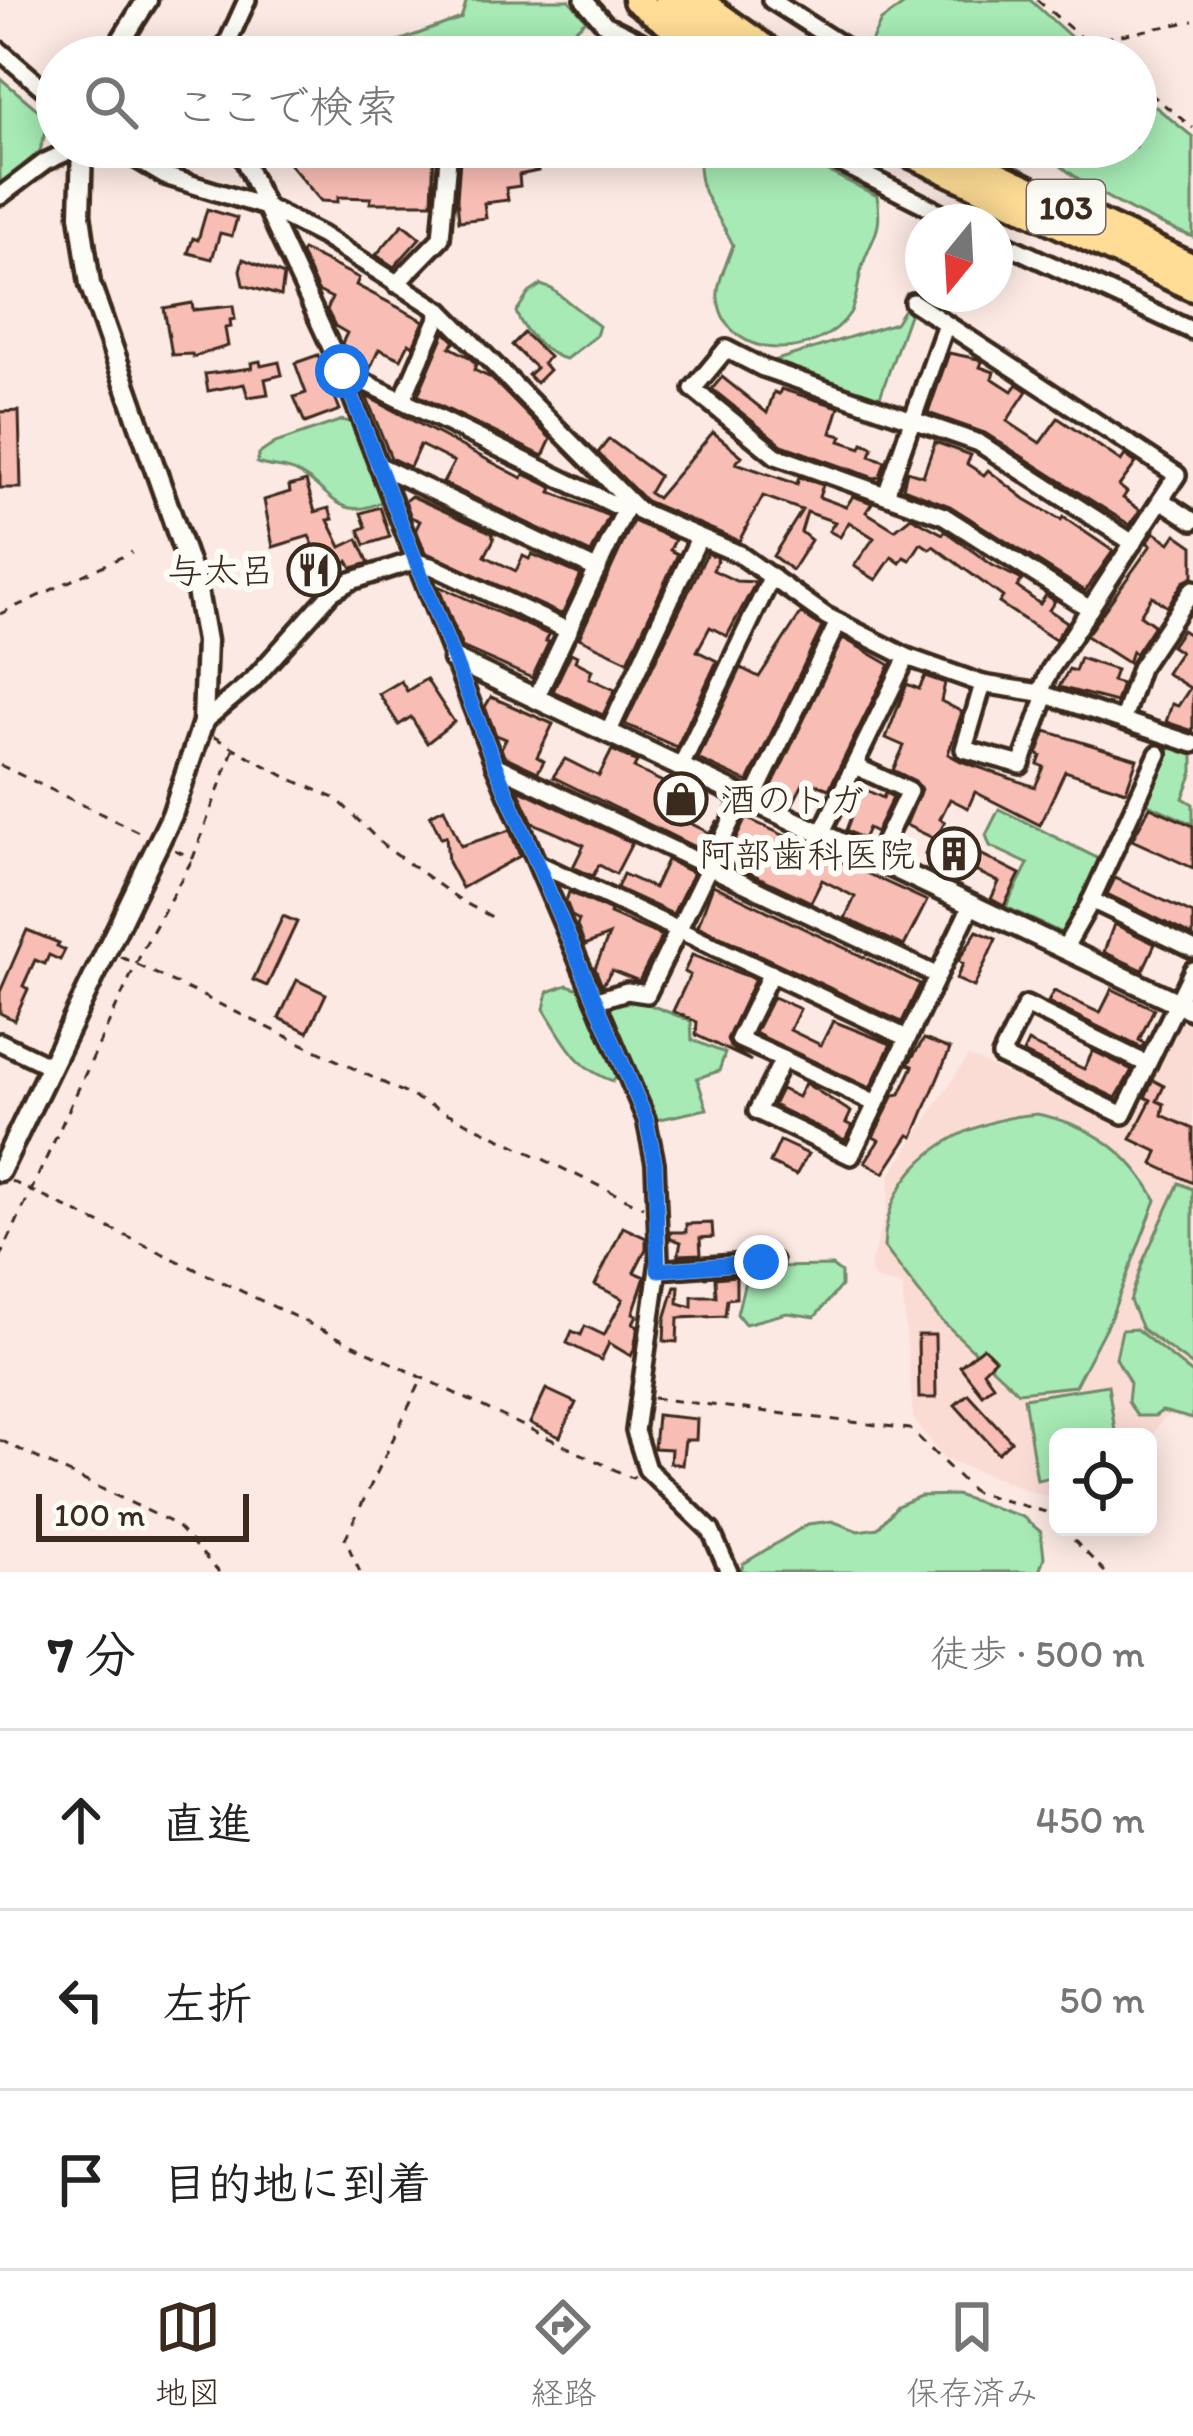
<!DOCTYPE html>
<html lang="ja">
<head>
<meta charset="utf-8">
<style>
	body { margin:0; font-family:Itim,"Klee One",sans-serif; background:#f2f2f2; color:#222 }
	.controls { position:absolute; right:36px; bottom:36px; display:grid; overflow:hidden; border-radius:18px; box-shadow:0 6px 30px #0003 }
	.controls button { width:108px; height:108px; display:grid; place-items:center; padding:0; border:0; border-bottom:3px solid #e0e0e0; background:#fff; color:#222; font:60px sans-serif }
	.compass { position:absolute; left:905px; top:204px; width:108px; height:108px; border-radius:50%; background:#fff; box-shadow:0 6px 30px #0003; rotate:198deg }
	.scale { position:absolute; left:36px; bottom:30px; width:213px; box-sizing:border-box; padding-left:12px; border:6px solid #3b2a1e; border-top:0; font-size:33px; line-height:42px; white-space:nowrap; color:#3b2a1e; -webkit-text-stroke:9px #fdfcf7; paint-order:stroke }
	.stop { position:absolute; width:36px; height:36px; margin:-27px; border:9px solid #1a73e8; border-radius:50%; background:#fff }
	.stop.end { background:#1a73e8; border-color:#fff; box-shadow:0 3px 12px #0008 }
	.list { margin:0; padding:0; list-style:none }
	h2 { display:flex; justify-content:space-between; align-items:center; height:156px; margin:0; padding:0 48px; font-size:51px }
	h2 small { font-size:39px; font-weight:400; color:#767676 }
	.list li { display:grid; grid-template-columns:78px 1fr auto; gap:36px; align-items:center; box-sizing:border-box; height:180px; padding:0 48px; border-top:3px solid #e0e0e0 }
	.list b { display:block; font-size:45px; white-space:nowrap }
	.list em { font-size:39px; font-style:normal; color:#767676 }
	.icon { flex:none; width:66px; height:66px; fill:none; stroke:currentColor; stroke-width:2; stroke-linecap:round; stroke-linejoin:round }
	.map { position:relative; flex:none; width:1193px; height:1572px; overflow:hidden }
	.search { position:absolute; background:#fff; box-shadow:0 6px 30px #0003; left:36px; right:36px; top:36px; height:132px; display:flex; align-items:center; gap:30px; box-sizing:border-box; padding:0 42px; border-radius:66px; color:#767676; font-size:45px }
	.sheet { height:696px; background:#fff }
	nav { display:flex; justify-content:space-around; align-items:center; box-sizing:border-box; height:168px; border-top:3px solid #e0e0e0; background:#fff; font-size:33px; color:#767676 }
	nav a { display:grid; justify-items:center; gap:6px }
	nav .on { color:#3b2a1e }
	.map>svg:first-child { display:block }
</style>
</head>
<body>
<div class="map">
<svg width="1193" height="1572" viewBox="0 0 1193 1572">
	<rect width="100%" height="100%" fill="#fce9e3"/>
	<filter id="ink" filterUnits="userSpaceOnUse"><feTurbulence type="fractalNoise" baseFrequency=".00833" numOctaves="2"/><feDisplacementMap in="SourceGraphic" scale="24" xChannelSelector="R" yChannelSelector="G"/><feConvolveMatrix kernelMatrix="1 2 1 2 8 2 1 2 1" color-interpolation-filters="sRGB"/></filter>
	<g filter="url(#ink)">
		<polygon fill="#fbdcd5" points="1178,1019 1193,1026 1193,1415 1180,1408 1162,1420 1148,1443 1148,1437 1058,1437 1058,1501 943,1458 913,1418 902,1286 874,1279 870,1266 887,1209 890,1175 968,1056 1123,1128"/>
		<g fill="#a7eab5" stroke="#718a6a" stroke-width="3">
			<polygon points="467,0 569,0 586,20 544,57 356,57 461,18"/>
			<polygon points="910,0 1030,0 1093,57 881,57 871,42 881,21"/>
			<polygon points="0,78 49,119 40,151 0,185"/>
			<path d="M1136,91L1193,137V237C1145,219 1093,194 1054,160L1058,147H1136Z"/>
			<path d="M700,147H779L877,196C883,233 873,234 862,267C858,281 857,301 850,313C821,359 727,365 718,299C716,283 728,261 733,245C715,205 694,195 700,147Z"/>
			<path d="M541,285L552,289L599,326L596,336L566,359C548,356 522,330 516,312L529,293Z"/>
			<polygon points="906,306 911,309 880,397 770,362 895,323"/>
			<path d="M342,420L352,423L383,501C337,525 329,486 296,472C284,466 270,468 257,463L259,454L275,443Z"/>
			<polygon points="1173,742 1193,751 1193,772 1183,798 1193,804 1193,824 1144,802"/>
			<polygon points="999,809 1103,861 1066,935 1006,907 1028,864 990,846 986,835"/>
			<path d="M567,985L583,990L616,1076L613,1081C576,1069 564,1041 544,1009L548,992Z"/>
			<polygon points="630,997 691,1021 692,1040 725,1053 719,1071 697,1078 707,1109 656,1120 606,1004"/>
			<path d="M1037,1114C1091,1125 1130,1151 1156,1200L1111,1317L1075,1386L1018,1392L939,1318L884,1247C887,1162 962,1120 1037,1114Z"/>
			<polygon points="1179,1183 1193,1189 1193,1366 1142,1329 1130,1301 1143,1261"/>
			<polygon points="832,1266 841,1273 841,1286 815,1317 787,1313 745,1324 737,1314 746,1277 771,1267"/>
			<polygon points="1136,1329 1193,1374 1193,1419 1162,1411 1155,1416 1137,1416 1128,1402 1130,1383 1116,1358 1122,1330"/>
			<polygon points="1108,1385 1116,1437 1058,1437 1058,1476 1037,1480 1024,1398"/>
			<polygon points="956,1495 1023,1517 1041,1532 1044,1557 1039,1572 741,1572 743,1564 808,1524 832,1521 858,1531 878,1528 897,1506 920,1496"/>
		</g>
		<g fill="#f8bdb5" stroke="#3b2a1e" stroke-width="3">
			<polygon points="275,147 434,147 432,203 370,203 371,198 338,197 338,202 321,201"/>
			<polygon points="461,147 480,147 481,161 512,155 511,147 534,147 538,171 519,175 520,186 506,188 508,200 484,203 486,218 459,221 457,199"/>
			<polygon points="207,209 237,218 232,236 220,233 212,259 188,253 193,238 198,240"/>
			<polygon points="403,224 420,238 394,267 376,255"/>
			<polygon points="303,250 359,278 356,285 424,321 413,346 409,343 401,359 379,349 369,371 351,362 342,343 347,333 335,326 327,310 332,298 318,291 301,254"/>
			<polygon points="243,259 284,275 281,296 243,285 240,270"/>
			<polygon points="192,303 193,310 233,306 235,319 230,320 231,327 225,328 228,346 193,357 192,354 172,355 164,308"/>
			<polygon points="445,332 455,342 450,347 469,357 476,364 474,370 491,378 551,439 543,456 418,395"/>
			<polygon points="524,333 549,357 543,363 549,370 536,383 528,375 536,368 512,345"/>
			<polygon points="949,353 978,359 982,362 980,367 994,372 992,378 1012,391 1017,384 1027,391 1007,421 1040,443 1058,418 1121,461 1125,455 1136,463 1119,486 1127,492 1123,498 1140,510 1130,525 985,433 928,413"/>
			<polygon points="318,355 340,410 305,423 294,397 306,393 295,363"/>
			<polygon points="260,361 261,366 279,362 282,375 265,379 268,394 248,397 244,384 208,391 205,374 252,368 251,363"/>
			<polygon points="722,377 767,413 774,392 779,394 781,389 839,407 831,433 842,436 840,441 861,448 863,443 873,447 870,456 885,461 880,477 874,478 782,445 712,389"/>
			<polygon points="366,396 522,478 524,474 553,488 551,492 609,516 591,553 443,483 454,462 420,445 410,467 391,458"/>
			<polygon points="19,411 21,488 0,488 0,412"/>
			<polygon points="713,432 742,456 736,463 797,484 799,477 823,485 819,497 846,507 853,496 872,503 866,512 895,530 911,517 943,534 945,531 992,565 1022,580 1017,587 1040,604 1046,595 1055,601 1049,610 1067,622 1055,640 999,603 1003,597 933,546 930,549 921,543 910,560 904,557 900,563 892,557 876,580 854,566 874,538 849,522 840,537 829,531 835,522 807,512 801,532 811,540 792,570 773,556 802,510 763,496 739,541 646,501 598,453 609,439 659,476 649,493 657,498"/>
			<polygon points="935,442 971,455 967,464 984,475 988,470 1025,499 1061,520 1063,517 1113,551 1085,591 950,506 903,488 907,471 923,476"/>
			<polygon points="306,481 315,512 329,508 333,519 328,520 341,547 358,539 369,563 352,568 348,561 326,572 309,536 273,547 264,500 290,492 289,486"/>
			<polygon points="411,496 492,533 494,539 485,556 516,571 523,556 529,559 532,554 581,575 564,611 561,614 425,552 416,529 420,521 411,517 405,501"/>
			<polygon points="380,507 390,537 365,545 359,530 366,527 361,513"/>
			<polygon points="633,521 675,540 670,550 678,554 628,661 579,638"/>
			<polygon points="1154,532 1170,543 1176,534 1193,546 1193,577 1183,582 1167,607 1152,596 1140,615 1154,625 1135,654 1132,651 1128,663 1086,636 1151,545 1147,543"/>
			<polygon points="707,553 718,558 713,570 736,581 756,582 727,636 710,627 697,651 717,661 677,747 625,724"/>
			<polygon points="438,586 549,635 546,641 549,642 532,678 462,647"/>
			<polygon points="801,613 822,627 748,782 698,759 741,668 759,677"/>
			<polygon points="1182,630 1193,637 1193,731 1166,722 1172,704 1178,706 1190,688 1166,673 1180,652 1171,646"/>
			<polygon points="843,638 890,665 829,789 805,780 792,805 769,792"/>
			<polygon points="571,653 577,656 575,661 592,670 589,678 615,690 603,715 553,691"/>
			<polygon points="1080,658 1116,670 1112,681 1122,684 1116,702 1059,687 1069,669 1075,671"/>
			<polygon points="925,676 945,683 941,701 962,712 948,754 961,761 1035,787 1044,767 1038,764 1041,756 1037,754 1046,731 1137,759 1126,791 1065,771 1040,825 975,792 968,808 950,799 940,819 945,822 939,833 1020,874 1004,906 991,899 999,882 969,868 966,876 925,854 933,838 906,825 921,789 915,781 893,770 904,746 886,738 907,684 919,689"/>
			<polygon points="426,679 454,722 427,743 411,717 399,725 379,694 401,681 407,691"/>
			<polygon points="491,697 553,724 537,757 544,761 538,772 504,756 501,748 506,739 496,735 485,707"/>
			<polygon points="612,750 637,762 634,768 671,786 682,784 700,793 686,821 710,833 718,820 703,851 553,777 565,759 599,776"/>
			<polygon points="862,788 883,798 885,793 893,797 876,832 868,828 863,839 846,830"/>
			<polygon points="518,789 632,843 616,874 599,865 593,876 573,867 584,845 533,823"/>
			<polygon points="1150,807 1193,826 1193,868 1132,840"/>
			<polygon points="444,808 461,846 510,830 520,856 462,888 448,862 446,836 441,838 430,815"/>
			<polygon points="746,818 927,901 904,946 845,918 855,897 822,880 811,902 725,861"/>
			<polygon points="667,860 693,873 673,914 617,888 623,874 654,888"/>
			<polygon points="1115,878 1193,914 1193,936 1107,894"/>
			<polygon points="713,885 920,984 902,1022 698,926"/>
			<polygon points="569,892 611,911 610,914 662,936 639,981 612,970 602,986 595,968 609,935 585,945 577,926 579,920 572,916 566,901"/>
			<polygon points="283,916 297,922 267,986 253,980"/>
			<polygon points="1114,924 1155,944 1143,970 1104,952"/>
			<polygon points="27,930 59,943 57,946 65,950 60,960 49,955 45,964 35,960 23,986 28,989 14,1020 0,1013 0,992"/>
			<polygon points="977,931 996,939 974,987 956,979 963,964 958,961"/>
			<polygon points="692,955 755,979 727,1039 730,1047 751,1061 696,1035 697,1022 673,1011 690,975 684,972"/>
			<polygon points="297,980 326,994 308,1032 279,1018"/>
			<polygon points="1112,989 1154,1009 1139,1040 1144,1043 1142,1048 1048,1002 1054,991 1100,1013"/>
			<polygon points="773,997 800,1009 790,1030 821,1045 833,1021 891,1044 870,1088 755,1033"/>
			<polygon points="924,1039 950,1049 913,1137 909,1135 884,1173 865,1162 879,1140 873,1137 894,1095 900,1094 913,1066 908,1064"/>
			<polygon points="1028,1042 1084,1069 1093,1051 1132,1070 1116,1098 1023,1053"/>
			<polygon points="1153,1080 1164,1086 1157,1101 1164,1104 1162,1115 1193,1129 1193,1183 1153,1164 1158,1152 1131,1139 1151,1100 1145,1097"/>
			<polygon points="805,1083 851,1112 846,1123 852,1126 845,1140 773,1105 781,1089 798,1097"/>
			<polygon points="780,1141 808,1154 796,1175 770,1163"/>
			<polygon points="712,1223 713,1237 700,1238 701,1254 678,1255 681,1242 670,1238 670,1232 686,1232 686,1224"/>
			<polygon points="623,1227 646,1238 646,1249 634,1272 645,1277 633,1313 637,1315 633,1323 638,1326 634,1349 631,1356 609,1343 601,1360 567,1343 572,1331 581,1335 585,1326 604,1335 623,1299 595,1285"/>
			<polygon points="736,1276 736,1298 727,1299 725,1316 678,1318 677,1342 664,1341 665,1319 675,1286 679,1286 678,1303 692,1307 692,1296 716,1296 715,1278"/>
			<polygon points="918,1335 935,1335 936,1398 919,1398"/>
			<polygon points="983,1347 995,1359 983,1371 993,1385 982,1394 960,1366"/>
			<polygon points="546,1389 576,1403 560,1437 530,1423"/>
			<polygon points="968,1394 1011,1441 998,1453 955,1405"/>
			<polygon points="657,1415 697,1419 696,1440 685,1440 682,1465 670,1463 671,1449 654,1448"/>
		</g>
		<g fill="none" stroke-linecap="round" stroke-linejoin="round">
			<g stroke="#3b2a1e" stroke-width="24">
				<g id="minor">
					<polyline points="584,0 605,24 672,57"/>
					<polyline points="771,0 860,57"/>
					<polyline points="0,51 57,100"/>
					<polyline points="221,57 247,0"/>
					<polyline points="116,147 165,176 266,207 321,235 441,311 639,511 739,554 826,616 907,657 983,684 1040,693 1193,744"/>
					<polyline points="238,147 342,371 495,765 646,1119 655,1163 659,1261 635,1431 647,1469 711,1531 729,1572"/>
					<polyline points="809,147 959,222"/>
					<polyline points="0,196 45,162 78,147"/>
					<polyline points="995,239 1193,331"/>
					<polyline points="396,284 441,238 449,147"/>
					<polyline points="913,302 1177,475 1050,670 1040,693"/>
					<polyline points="342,371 625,510 537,696"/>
					<polyline points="403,399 441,311"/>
					<polyline points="378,465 598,570"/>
					<polyline points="886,495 946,324"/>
					<polyline points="1161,500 1193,521"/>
					<polyline points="1090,609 944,516 776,456 693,389 726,349 763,368 979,443 1133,543"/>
					<polyline points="983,684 964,749 1021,765 1046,695"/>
					<polyline points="1123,719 1140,668 1193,589"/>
					<polyline points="203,722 252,681 332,592 351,581 413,561 434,567 569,631"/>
					<polyline points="609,731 698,540"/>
					<polyline points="495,765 936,975"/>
					<polyline points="681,766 772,576"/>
					<polyline points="855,766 909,791 876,859"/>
					<polyline points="752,801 838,622"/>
					<polyline points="821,834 907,657"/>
					<polyline points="541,865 907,1038"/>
					<polyline points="1091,900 1193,949"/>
					<polyline points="1064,949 1089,905 1158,754"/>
					<polyline points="771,973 739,1039 783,1059 757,1111 851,1156 971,906"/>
					<polyline points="597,1000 627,991 647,994 743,797"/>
					<polyline points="0,1042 50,1066"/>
					<polyline points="783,1059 876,1104"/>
					<polyline points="1147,1064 1026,1005 1001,1056 1123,1115 1193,970"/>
					<polyline points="658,1270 773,1261"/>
				</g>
			</g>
			<g stroke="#3b2a1e" stroke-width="27">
				<g id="tertiary">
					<polyline points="111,57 147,0"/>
					<polyline points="453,659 1193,1010"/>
					<polyline points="0,1171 172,815 203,722 206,641 196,585 90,284 80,215 82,147"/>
				</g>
			</g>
			<g stroke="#3b2a1e" stroke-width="33">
				<g id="trunk">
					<polyline points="636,0 712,57"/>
					<polyline points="668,0 743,57"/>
					<polyline points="698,0 778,57"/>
					<polyline points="895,147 1193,288"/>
					<polyline points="940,147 1193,267"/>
				</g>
			</g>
			<g stroke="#3b2a1e" stroke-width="3" stroke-dasharray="9 9" stroke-linecap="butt">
				<polyline points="1037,0 1104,57"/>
				<polyline points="1086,42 1193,21"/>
				<polyline points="1136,82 1193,128"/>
				<polyline points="0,614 132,552"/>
				<polyline points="214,737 286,777 337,799 384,846 463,902 496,919"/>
				<polyline points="0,765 145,835"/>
				<polyline points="175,850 193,858 233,750"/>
				<polyline points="121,957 643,1207"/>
				<polyline points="11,1181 632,1478 635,1476"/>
				<polyline points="0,1258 145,945 193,858"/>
				<polyline points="653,1398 910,1429 974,1492 1046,1512 1058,1524"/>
				<polyline points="0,1440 175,1524 219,1572"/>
				<polyline points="1061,1527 1105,1572"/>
				<polyline points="360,1572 345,1539 422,1379"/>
			</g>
			<use href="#minor" stroke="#fdfcf7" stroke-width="15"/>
			<use href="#tertiary" stroke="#fdfcf7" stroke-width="18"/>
			<use href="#trunk" stroke="#ffdd96" stroke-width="24"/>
		</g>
	</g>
	<g fill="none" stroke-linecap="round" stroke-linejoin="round" filter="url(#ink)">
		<polyline stroke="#1a73e8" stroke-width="15" points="342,371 495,765 646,1119 655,1162 658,1270 761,1262"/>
	</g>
	<defs>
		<g id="restaurant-ring" transform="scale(2.7)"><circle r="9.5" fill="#fdfcf7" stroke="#3b2a1e" stroke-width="1.5"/><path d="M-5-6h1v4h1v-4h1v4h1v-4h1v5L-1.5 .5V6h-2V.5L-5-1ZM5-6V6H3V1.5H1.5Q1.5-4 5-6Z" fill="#3b2a1e"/></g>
		<g id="shop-ring" transform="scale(2.7)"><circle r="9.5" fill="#fdfcf7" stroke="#3b2a1e" stroke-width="1.5"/><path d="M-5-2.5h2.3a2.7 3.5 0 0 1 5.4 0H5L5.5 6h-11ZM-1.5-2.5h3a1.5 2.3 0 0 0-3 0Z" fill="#3b2a1e"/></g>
		<g id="building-ring" transform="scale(2.7)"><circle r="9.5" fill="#fdfcf7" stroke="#3b2a1e" stroke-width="1.5"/><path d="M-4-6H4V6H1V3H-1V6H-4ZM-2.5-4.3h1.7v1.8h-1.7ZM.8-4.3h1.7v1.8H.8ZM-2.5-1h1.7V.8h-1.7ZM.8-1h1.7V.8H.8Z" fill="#3b2a1e"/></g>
	</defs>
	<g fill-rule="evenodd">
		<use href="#restaurant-ring" x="314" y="570"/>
		<use href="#shop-ring" x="681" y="799"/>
		<use href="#building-ring" x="954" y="854"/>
	</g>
	<g text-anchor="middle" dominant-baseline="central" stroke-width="12" stroke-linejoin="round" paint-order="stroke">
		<rect fill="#fdfcf7" stroke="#75695f" stroke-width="3" x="1027" y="180" width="78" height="54" rx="9"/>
		<g font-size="33" font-weight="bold" fill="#3b2a1e">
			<text x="1066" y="207">103</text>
		</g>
		<g font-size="36" fill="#3b2a1e" stroke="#fdfcf7" text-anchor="end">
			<text x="275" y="570">与太呂</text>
			<text x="720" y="799" text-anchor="start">酒のトガ</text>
			<text x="915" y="854">阿部歯科医院</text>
		</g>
	</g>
</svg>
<div class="controls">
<button><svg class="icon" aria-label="locate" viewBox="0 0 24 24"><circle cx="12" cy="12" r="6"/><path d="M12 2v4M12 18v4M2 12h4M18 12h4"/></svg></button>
</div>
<svg class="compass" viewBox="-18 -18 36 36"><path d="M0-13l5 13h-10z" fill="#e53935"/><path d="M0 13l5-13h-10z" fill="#767676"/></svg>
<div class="scale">100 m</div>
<div class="stop" style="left:342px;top:371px"></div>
<div class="stop end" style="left:761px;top:1262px"></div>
<div class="search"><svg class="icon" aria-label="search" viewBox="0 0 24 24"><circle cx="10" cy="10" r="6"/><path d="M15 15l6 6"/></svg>ここで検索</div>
</div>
<section class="sheet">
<h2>7 分<small>徒歩 · 500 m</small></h2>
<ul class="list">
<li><svg class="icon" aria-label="ahead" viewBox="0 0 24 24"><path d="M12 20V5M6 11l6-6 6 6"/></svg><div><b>直進</b></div><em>450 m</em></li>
<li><svg class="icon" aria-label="left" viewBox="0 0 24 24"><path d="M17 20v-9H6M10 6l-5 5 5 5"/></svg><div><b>左折</b></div><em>50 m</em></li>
<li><svg class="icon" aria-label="arrive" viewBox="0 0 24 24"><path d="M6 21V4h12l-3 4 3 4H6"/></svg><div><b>目的地に到着</b></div></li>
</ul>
</section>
<nav>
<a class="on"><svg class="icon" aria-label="map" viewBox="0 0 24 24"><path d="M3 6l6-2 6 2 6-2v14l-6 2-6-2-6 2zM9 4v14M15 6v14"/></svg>地図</a>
<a><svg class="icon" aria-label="directions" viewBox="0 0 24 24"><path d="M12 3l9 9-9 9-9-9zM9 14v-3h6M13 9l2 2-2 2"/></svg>経路</a>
<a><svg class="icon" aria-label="saved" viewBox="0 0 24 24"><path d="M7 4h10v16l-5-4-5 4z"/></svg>保存済み</a>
</nav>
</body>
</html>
